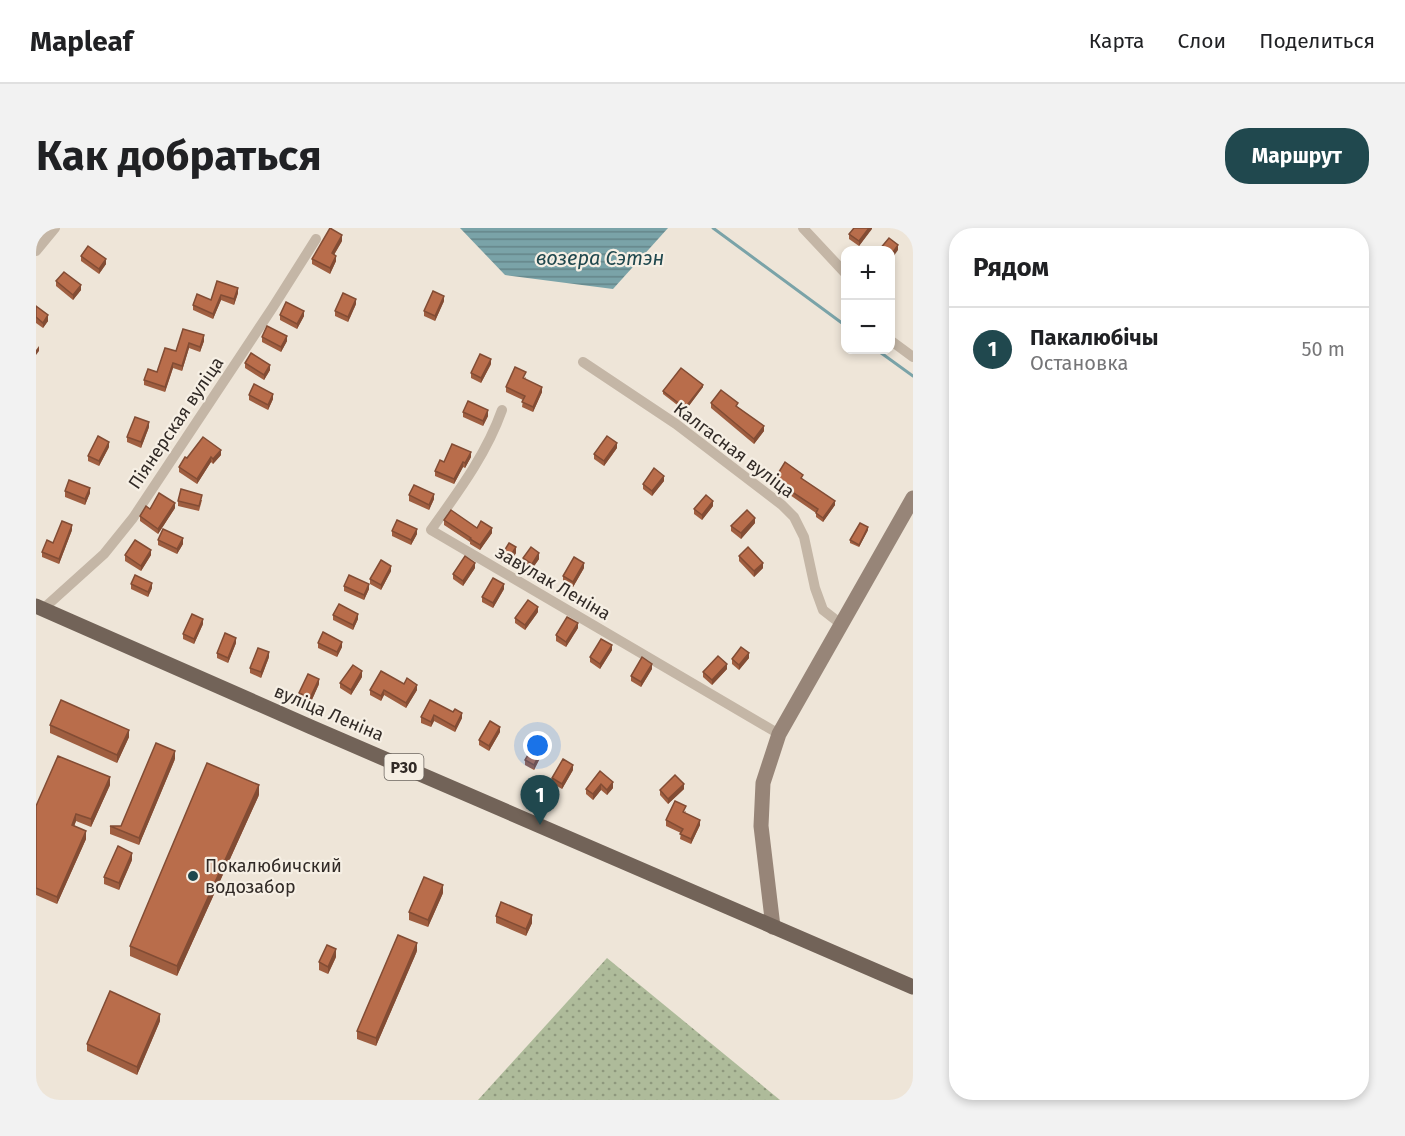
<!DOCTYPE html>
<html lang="ru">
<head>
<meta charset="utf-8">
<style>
	body { margin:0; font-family:"Fira Sans",sans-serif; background:#f2f2f2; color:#202124 }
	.controls { position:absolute; right:18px; top:18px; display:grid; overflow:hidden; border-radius:12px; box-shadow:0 3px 9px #0003 }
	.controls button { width:54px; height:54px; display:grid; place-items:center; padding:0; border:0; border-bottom:2px solid #e0e0e0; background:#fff; color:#202124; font:30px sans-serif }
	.you { position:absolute; left:502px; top:518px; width:21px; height:21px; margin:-15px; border:4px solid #fff; border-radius:50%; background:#1a73e8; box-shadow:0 0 0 9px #1a73e833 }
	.badge { display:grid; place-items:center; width:39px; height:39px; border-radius:50%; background:#20484e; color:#fff; font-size:20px; font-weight:700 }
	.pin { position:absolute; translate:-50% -50px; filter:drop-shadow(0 2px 3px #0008) }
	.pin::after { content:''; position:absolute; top:32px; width:21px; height:18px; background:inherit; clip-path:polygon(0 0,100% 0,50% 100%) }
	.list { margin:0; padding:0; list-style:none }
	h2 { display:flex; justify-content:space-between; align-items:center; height:78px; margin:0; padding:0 24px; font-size:26px }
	h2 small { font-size:20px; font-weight:400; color:#757577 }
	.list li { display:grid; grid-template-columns:39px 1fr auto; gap:18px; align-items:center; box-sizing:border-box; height:84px; padding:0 24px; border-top:2px solid #e0e0e0 }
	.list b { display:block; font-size:22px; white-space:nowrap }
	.list p { margin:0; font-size:20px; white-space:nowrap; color:#757577 }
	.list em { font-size:20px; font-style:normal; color:#757577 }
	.map { position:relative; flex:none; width:877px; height:872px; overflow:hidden; border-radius:24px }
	header { display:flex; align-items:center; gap:36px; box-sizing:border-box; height:84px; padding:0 30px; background:#fff; border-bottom:2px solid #e0e0e0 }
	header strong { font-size:28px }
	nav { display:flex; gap:33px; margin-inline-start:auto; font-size:21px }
	.intro { display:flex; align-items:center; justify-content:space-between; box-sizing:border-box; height:144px; padding:0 36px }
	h1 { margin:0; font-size:42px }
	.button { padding:15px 27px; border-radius:24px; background:#20484e; color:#fff; font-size:21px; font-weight:700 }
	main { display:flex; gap:36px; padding:0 36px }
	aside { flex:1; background:#fff; border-radius:24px; box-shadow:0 3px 9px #0003 }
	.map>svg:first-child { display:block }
</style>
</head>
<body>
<header>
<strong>Mapleaf</strong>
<nav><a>Карта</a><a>Слои</a><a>Поделиться</a></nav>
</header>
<div class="intro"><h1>Как добраться</h1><a class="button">Маршрут</a></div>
<main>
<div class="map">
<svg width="877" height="872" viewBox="0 0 877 872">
	<defs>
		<pattern id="grass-dots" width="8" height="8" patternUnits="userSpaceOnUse" patternTransform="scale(1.5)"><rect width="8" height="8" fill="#aebb9a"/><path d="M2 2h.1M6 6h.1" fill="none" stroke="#8e987d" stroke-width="1.8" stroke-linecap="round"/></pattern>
		<pattern id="water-rules" width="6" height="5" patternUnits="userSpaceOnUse" patternTransform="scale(1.5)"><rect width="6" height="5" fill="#7aa3a8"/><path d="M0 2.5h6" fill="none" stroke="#658589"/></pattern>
	</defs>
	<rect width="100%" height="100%" fill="#eee5d8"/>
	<polygon fill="url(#grass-dots)" points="571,730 744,872 442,872"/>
	<polygon fill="url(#water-rules)" points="424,0 632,0 577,61 469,47"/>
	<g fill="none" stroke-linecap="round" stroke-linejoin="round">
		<g stroke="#7aa3a8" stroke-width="3">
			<polyline points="677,0 810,98"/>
			<polyline points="841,122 877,148"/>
		</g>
		<g stroke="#c4b6a6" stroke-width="10">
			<polyline points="767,0 810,46"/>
			<polyline points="0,23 19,0"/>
			<polyline points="854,112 877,129"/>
			<polyline points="547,134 640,196 746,277 758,289 768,309 779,360 787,382 805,396"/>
			<path d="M466,182C450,227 422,264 395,302L743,506"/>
			<polyline points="7,381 68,326 97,290 237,79 280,11"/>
		</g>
		<polyline stroke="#978578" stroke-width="15" points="737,699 725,598 727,555 743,506 877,270"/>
		<polyline stroke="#726358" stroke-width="15" points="0,378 275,499 877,759"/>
	</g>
	<g fill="#9f5e40">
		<polygon points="836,0 823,18 813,11 813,6"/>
		<polygon points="306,13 298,27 300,33 294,46 276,36 276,31"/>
		<polygon points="45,28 70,36 63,46 45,33"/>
		<polygon points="20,53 45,62 37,72 20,58"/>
		<polygon points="181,53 202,65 198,77 185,72 177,91 157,82 157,77 175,72"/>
		<polygon points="408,73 399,93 388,88 388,83"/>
		<polygon points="320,76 312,94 299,88 299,83"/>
		<polygon points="0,78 12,93 7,100 0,95"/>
		<polygon points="244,87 268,88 261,101 244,92"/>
		<polygon points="147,101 168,113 164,124 153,120 146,143 137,140 129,164 108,157 108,152 121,144 140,123"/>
		<polygon points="226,109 251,113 245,124 226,114"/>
		<polygon points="209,135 234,142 228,152 209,140"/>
		<polygon points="455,136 445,155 435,150 435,145"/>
		<polygon points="490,149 489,151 506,164 497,184 486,179 487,172 470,164 470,159"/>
		<polygon points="667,159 649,183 627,166 627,163"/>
		<polygon points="213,167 237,171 232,182 213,172"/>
		<polygon points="675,175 702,179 728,203 718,216 675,180"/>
		<polygon points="427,184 452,188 447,198 427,189"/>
		<polygon points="113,199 105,220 91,214 91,209"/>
		<polygon points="73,219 63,238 52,233 52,228"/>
		<polygon points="581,220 568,238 558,231 558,226"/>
		<polygon points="185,227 177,236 175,234 161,256 143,244 143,239 151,230"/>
		<polygon points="435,229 429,240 427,239 418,256 399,248 399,243 408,234"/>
		<polygon points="767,251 799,277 787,294 780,289 780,285 738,256 738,252"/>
		<polygon points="628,253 616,268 607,261 607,256"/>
		<polygon points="29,263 54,265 49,277 29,269"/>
		<polygon points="373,267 398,271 393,282 373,273"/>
		<polygon points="166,272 163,283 142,278 142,273"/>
		<polygon points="677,278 666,292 658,286 658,281"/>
		<polygon points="139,280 122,306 104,293 104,288"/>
		<polygon points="408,292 441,300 456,305 444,322 434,316 434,314 408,297"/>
		<polygon points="719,295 705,311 695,303 695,298"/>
		<polygon points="36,302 23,336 6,329 6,324 17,315"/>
		<polygon points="832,302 823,319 814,315 814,312"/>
		<polygon points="356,303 381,306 375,317 356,308"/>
		<polygon points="122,312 147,316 141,326 122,317"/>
		<polygon points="480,325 472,338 465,333 465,328"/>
		<polygon points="89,327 115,327 105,343 89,333"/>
		<polygon points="703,328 727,340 718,349 703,333"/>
		<polygon points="487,330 503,331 496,341 487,335"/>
		<polygon points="439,340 427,358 417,351 417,346"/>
		<polygon points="548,340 537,359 527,353 527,348"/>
		<polygon points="355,343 345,362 334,356 334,351"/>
		<polygon points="95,356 116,360 112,369 95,361"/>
		<polygon points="308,358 333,361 328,372 308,363"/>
		<polygon points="468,361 457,380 446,374 446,369"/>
		<polygon points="502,384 489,402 479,395 479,390"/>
		<polygon points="297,387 322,391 317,402 297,392"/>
		<polygon points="167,396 158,416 147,411 147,406"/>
		<polygon points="542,400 530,419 520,413 520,407"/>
		<polygon points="200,415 192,435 181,430 181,425"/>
		<polygon points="282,415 306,419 301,429 282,420"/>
		<polygon points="576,422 564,441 554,434 554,429"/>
		<polygon points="233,429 225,450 214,445 214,440"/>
		<polygon points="713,430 703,442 696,436 696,431"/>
		<polygon points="616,441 605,459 595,453 595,448"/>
		<polygon points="691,441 676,457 667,449 667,444"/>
		<polygon points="326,449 315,467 304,460 304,455"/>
		<polygon points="283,456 274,476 263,470 263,465"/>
		<polygon points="368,456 381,462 370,480 348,467 345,473 334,467 334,462"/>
		<polygon points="394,472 426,490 419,504 398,493 395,499 385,495 385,489"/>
		<polygon points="14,497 93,509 81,535 14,505"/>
		<polygon points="464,504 453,523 443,517 443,512"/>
		<polygon points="506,526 498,542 489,537 489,532"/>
		<polygon points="139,531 103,617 74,606 74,598 85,598"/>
		<polygon points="537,542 526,561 516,555 516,550"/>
		<polygon points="564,543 577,560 571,567 565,562 557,572 550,566 550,561"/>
		<polygon points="74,557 55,599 40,593 38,598 50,611 21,676 0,667 0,578"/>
		<polygon points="648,561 632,576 624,567 624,562"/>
		<polygon points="223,567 141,748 94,728 94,718"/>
		<polygon points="650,583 649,585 664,597 655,616 644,611 645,605 630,598 630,592"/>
		<polygon points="96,632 83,662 68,656 68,649"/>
		<polygon points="407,665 392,699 373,692 373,684"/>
		<polygon points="460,688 496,695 490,708 460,695"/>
		<polygon points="381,723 340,818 321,811 321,803"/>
		<polygon points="300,729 292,746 283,742 283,734"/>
		<polygon points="124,793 101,847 51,823 51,816"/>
	</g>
	<g fill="#824c34">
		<polygon points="833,0 836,0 836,1 823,18 823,13"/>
		<polygon points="306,7 306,13 296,30 296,25"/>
		<polygon points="862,17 862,22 855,32 855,27"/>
		<polygon points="300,28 300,33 294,46 294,40"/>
		<polygon points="70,31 70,36 63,46 63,41"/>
		<polygon points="45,57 45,62 37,72 37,67"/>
		<polygon points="202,60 202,65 198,77 198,71"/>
		<polygon points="185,67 185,72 177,91 177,86"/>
		<polygon points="408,68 408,73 399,93 399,88"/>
		<polygon points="320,71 320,76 312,94 312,89"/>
		<polygon points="268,83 268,88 261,101 261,96"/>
		<polygon points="12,87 12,93 7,100 7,95"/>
		<polygon points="168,107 168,113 164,124 164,119"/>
		<polygon points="251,108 251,113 245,124 245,119"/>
		<polygon points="153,115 153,120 146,143 146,138"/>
		<polygon points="3,118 3,123 0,127 0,122"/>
		<polygon points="455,131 455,136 445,155 445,150"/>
		<polygon points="137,135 137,140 129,164 129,159"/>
		<polygon points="234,137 234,142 228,152 228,147"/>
		<polygon points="667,157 667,159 649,183 649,180"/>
		<polygon points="506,159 506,164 497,184 497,179"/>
		<polygon points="237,166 237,171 232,182 232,177"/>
		<polygon points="452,182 452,188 447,198 447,193"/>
		<polygon points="113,194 113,199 105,220 105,214"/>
		<polygon points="728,198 728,203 718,216 718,211"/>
		<polygon points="73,214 73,219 63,238 63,233"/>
		<polygon points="581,215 581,220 568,238 568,233"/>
		<polygon points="185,222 185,227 177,236 177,231"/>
		<polygon points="435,224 435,229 429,240 429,235"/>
		<polygon points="175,229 175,234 161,256 161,251"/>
		<polygon points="427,234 427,239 418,256 418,251"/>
		<polygon points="628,248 628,253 616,268 616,263"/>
		<polygon points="54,260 54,265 49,277 49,271"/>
		<polygon points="398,266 398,271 393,282 393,277"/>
		<polygon points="677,273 677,278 666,292 666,287"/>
		<polygon points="799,273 799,277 787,294 787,290"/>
		<polygon points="139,275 139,280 122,306 122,301"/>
		<polygon points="719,290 719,295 705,311 705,305"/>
		<polygon points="36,297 36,302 23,336 23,331"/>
		<polygon points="832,299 832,302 823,319 823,317"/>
		<polygon points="456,300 456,305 444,322 444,317"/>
		<polygon points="381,301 381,306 375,317 375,312"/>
		<polygon points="147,310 147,316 141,326 141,321"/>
		<polygon points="480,319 480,325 472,338 472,332"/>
		<polygon points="115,322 115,327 105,343 105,338"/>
		<polygon points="503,325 503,331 496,341 496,336"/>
		<polygon points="439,335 439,340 427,358 427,353"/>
		<polygon points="548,335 548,340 537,359 537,354"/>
		<polygon points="727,335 727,340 718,349 718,343"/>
		<polygon points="355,338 355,343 345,362 345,357"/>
		<polygon points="116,355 116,360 112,369 112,364"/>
		<polygon points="333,356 333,361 328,372 328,367"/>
		<polygon points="468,356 468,361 457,380 457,375"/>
		<polygon points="502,379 502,384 489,402 489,397"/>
		<polygon points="322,386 322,391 317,402 317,397"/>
		<polygon points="167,391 167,396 158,416 158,411"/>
		<polygon points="542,395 542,400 530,419 530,414"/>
		<polygon points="200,410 200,415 192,435 192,430"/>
		<polygon points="306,414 306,419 301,429 301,424"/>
		<polygon points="576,417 576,422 564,441 564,436"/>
		<polygon points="233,424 233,429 225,450 225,444"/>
		<polygon points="713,425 713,430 703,442 703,437"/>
		<polygon points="616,436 616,441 605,459 605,454"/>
		<polygon points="691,436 691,441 676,457 676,452"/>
		<polygon points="326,443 326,449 315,467 315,462"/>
		<polygon points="283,451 283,456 274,476 274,470"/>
		<polygon points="381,457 381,462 370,480 370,475"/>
		<polygon points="348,462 348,467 345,473 345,468"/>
		<polygon points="426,485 426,490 419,504 419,499"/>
		<polygon points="398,487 398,493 395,499 395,494"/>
		<polygon points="464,499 464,504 453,523 453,518"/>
		<polygon points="93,502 93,509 81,535 81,527"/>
		<polygon points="506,521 506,526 498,542 498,537"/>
		<polygon points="139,523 139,531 103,617 103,610"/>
		<polygon points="537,537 537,542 526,561 526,556"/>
		<polygon points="74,549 74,557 55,599 55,591"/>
		<polygon points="577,554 577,560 571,567 571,562"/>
		<polygon points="565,556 565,562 557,572 557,566"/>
		<polygon points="648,556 648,561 632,576 632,571"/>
		<polygon points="223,557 223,567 141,748 141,738"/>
		<polygon points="40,586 40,593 36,604 36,597"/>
		<polygon points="664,592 664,597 655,616 655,611"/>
		<polygon points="50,603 50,611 21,676 21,669"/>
		<polygon points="96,625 96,632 83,662 83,655"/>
		<polygon points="407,657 407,665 392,699 392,692"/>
		<polygon points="496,687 496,695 490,708 490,701"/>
		<polygon points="381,715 381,723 340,818 340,810"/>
		<polygon points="300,721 300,729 292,746 292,739"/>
		<polygon points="124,786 124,793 101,847 101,839"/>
	</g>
	<g fill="#b96d4b" stroke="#824c34" stroke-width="1.5">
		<polygon points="294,0 306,7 296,25 300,28 294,40 276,31"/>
		<polygon points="818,0 833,0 823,13 813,6"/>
		<polygon points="853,10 862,17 855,27 855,22 843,22"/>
		<polygon points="52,18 70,31 63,41 45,28"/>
		<polygon points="28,44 45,57 37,67 20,53"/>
		<polygon points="181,53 202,60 198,71 185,67 177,86 157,77 161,66 175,72"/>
		<polygon points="397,63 408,68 399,88 388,83"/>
		<polygon points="307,65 320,71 312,89 299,83"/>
		<polygon points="250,74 268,83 261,96 244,87"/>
		<polygon points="0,78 12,87 7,95 0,89"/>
		<polygon points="231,98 251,108 245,119 226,109"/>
		<polygon points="147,101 168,107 164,119 153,115 146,138 137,135 129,159 108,152 112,141 121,144 129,120 140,123"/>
		<polygon points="215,125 234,137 228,147 209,135"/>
		<polygon points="444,126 455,131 445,150 435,145"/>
		<polygon points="479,139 490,144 487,150 506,159 497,179 486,174 489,168 470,159"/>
		<polygon points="645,140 667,157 649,180 627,163"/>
		<polygon points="218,156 237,166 232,177 213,167"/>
		<polygon points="685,162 702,175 700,178 728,198 718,211 675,175"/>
		<polygon points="432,173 452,182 447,193 427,184"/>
		<polygon points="99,189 113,194 105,214 91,209"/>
		<polygon points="62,208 73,214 63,233 52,228"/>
		<polygon points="571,208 581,215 568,233 558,226"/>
		<polygon points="167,209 185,222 177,231 175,229 161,251 143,239 149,229 151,230"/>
		<polygon points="416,216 435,224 429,235 427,234 418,251 399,243 404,232 408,234"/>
		<polygon points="749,234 767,247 765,250 799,273 787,290 780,285 782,281 738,252"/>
		<polygon points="618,240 628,248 616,263 607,256"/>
		<polygon points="33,252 54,260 49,271 29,263"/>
		<polygon points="378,257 398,266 393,277 373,267"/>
		<polygon points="145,261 166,267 163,278 142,273"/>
		<polygon points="123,265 139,275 122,301 104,288 110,278 114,281"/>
		<polygon points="670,267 677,273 666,287 658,281"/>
		<polygon points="415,282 441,300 445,293 456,300 444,317 434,311 435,310 408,292"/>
		<polygon points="711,282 719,290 705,305 695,298"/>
		<polygon points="361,292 381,301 375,312 356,303"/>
		<polygon points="26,293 36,297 23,331 6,324 11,312 17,315"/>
		<polygon points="824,295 832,299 823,317 814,312"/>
		<polygon points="127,301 147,310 141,321 122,312"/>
		<polygon points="99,312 115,322 105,338 89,327"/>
		<polygon points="473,315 480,319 472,332 465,328"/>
		<polygon points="495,319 503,325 496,336 487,330"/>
		<polygon points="712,319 727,335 718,343 703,328"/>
		<polygon points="429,328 439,335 427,353 417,346"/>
		<polygon points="538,329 548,335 537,354 527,348"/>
		<polygon points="345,332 355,338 345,357 334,351"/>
		<polygon points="99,347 116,355 112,364 95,356"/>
		<polygon points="313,347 333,356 328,367 308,358"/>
		<polygon points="457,350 468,356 457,375 446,369"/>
		<polygon points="492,372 502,379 489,397 479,390"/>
		<polygon points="303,376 322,386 317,397 297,387"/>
		<polygon points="156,386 167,391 158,411 147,406"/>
		<polygon points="531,389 542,395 530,414 520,407"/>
		<polygon points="287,404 306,414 301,424 282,415"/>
		<polygon points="189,405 200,410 192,430 181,425"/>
		<polygon points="565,411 576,417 564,436 554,429"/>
		<polygon points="705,419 713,425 703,437 696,431"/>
		<polygon points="222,420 233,424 225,444 214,440"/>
		<polygon points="682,428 691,436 676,452 667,444"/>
		<polygon points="606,429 616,436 605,454 595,448"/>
		<polygon points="317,437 326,443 315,462 304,455"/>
		<polygon points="345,443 368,456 371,450 381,457 370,475 348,462 345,468 334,462"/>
		<polygon points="272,446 283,451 274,470 263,465"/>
		<polygon points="25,472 93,502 81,527 14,497"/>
		<polygon points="394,472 417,484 419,481 426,485 419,499 398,487 395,494 385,489"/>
		<polygon points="454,493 464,499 453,518 443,512"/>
		<polygon points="120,515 139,523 103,610 74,598 85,598"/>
		<polygon points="498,517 506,521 498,537 489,532"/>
		<polygon points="22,528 74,549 55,591 40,586 36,597 50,603 21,669 0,660 0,578"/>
		<polygon points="527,531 537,537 526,556 516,550"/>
		<polygon points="171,535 223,557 141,738 94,718"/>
		<polygon points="564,543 577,554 571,562 565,556 557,566 550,561"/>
		<polygon points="639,547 648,556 632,571 624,562"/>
		<polygon points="639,573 650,578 647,584 664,592 655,611 644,606 647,601 630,592"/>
		<polygon points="82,618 96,625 83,655 68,649"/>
		<polygon points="388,649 407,657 392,692 373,684"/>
		<polygon points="465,674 496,687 490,701 460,688"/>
		<polygon points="362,707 381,715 340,810 321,803"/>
		<polygon points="291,717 300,721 292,739 283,734"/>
		<polygon points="74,763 124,786 101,839 51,816"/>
	</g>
	<circle fill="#20484e" stroke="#f6efe4" stroke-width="2" cx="157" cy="648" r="6"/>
	<g text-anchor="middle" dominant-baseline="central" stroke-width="4.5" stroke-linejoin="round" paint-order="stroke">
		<rect fill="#f6efe4" stroke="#6c655f" stroke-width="1.5" x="348.5" y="526" width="39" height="26" rx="4.5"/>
		<g font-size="16" font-weight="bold" fill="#312a26">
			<text x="368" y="539">Р30</text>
		</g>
		<g font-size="18" fill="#312a26" stroke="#f6efe4">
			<text transform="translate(140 195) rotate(-56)">Піянерская вуліца</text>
			<text transform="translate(698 222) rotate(37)">Калгасная вуліца</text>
			<text transform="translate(517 355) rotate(30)">завулак Леніна</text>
			<text transform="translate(293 485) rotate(23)">вуліца Леніна</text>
		</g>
		<g font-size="18" fill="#312a26" stroke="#f6efe4" text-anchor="start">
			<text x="169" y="638">Покалюбичский<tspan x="169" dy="21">водозабор</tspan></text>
		</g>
		<g font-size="20" font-style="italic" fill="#20484e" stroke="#f6efe4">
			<text x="564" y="30">возера Сэтэн</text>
		</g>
	</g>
</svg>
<div class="controls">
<button>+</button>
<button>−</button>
</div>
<div class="you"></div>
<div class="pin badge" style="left:504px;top:597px">1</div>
</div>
<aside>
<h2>Рядом<small></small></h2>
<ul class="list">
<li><span class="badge">1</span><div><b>Пакалюбічы</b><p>Остановка</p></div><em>50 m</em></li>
</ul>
</aside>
</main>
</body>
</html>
